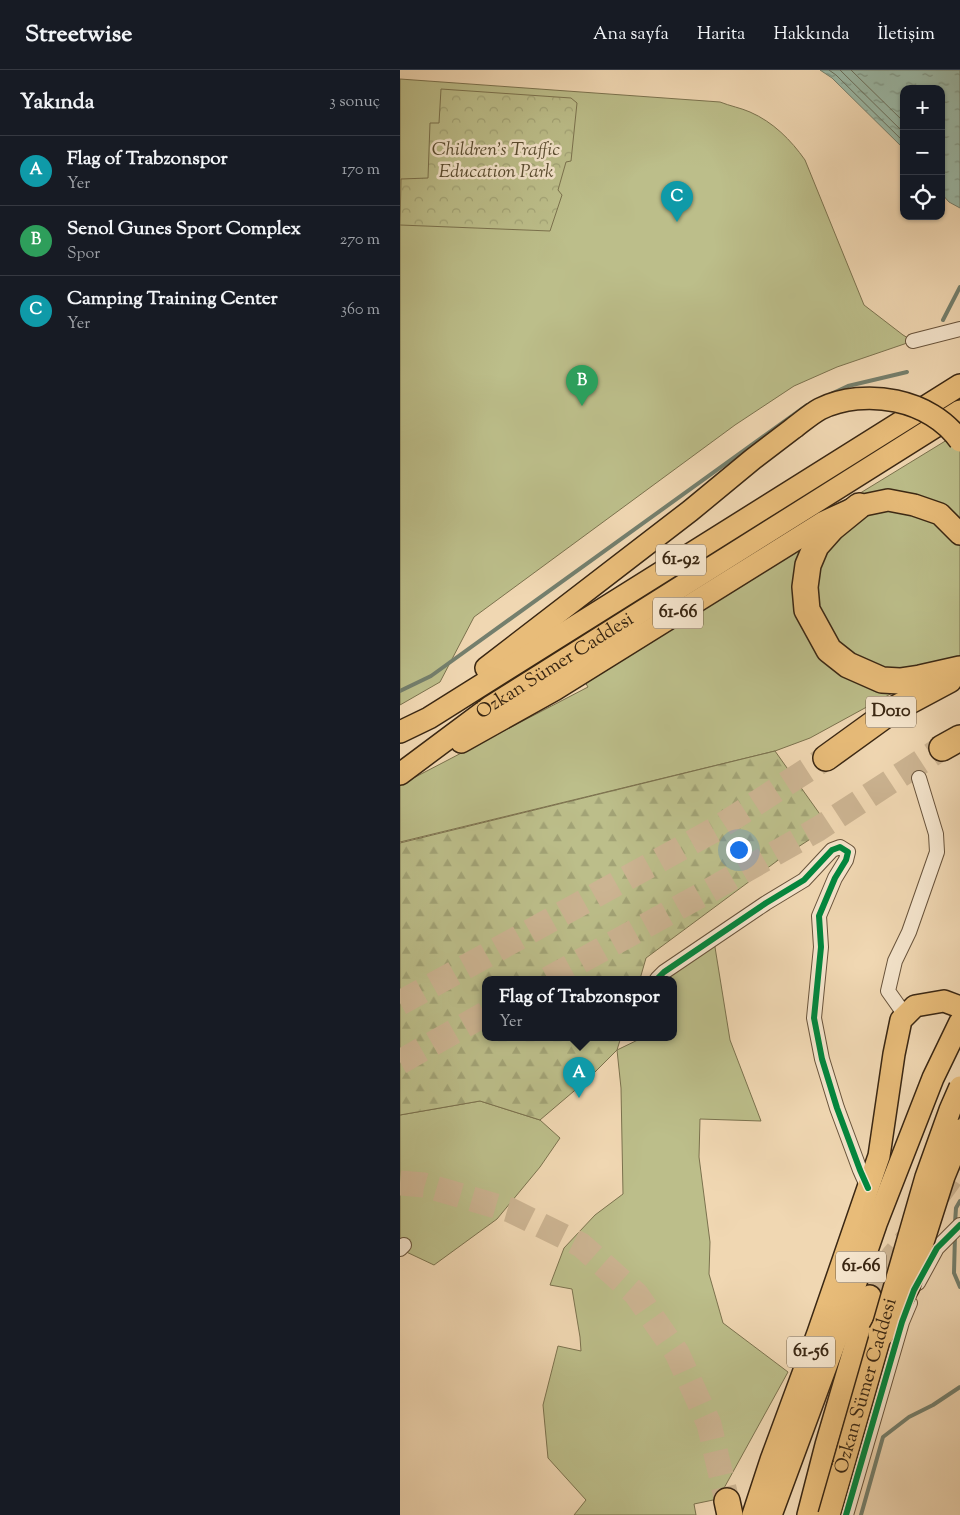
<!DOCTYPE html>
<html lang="tr">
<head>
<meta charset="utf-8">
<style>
	body { margin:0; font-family:"Sorts Mill Goudy",serif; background:#20242c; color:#f1f3f6 }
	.controls { position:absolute; right:15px; top:15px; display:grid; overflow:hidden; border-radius:10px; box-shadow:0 1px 4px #0004 }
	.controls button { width:45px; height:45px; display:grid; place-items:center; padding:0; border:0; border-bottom:1px solid #363941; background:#171b24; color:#f1f3f6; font:25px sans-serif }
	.you { position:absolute; left:338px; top:779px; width:18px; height:18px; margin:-12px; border:4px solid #fff; border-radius:50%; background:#1a73e8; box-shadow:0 0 0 8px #1a73e833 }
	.badge { display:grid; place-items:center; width:32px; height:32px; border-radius:50%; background:#2563eb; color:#fff; font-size:16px; font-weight:700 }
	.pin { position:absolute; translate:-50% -41px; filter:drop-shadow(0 1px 2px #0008) }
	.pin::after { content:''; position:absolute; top:26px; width:18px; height:15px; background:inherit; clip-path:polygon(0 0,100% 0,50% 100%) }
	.popup { position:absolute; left:82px; top:906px; width:195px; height:65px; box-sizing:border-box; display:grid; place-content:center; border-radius:10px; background:#171b24; filter:drop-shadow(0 1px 4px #0005); font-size:16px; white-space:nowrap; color:#9ea1a6 }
	.popup b { font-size:19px; color:#f1f3f6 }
	.popup::after { content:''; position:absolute; left:50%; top:100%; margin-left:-10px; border:10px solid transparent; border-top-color:#171b24 }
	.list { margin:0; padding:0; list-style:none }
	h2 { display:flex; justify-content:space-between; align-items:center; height:65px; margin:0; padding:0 20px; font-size:21px }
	h2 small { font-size:16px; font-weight:400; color:#9ea1a6 }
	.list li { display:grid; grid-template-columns:32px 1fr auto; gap:15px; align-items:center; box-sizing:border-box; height:70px; padding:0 20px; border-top:1px solid #363941 }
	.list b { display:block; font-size:19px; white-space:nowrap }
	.list p { margin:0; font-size:16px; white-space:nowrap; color:#9ea1a6 }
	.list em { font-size:16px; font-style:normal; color:#9ea1a6 }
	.icon { flex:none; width:28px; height:28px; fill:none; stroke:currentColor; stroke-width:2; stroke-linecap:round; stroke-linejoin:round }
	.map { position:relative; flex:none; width:560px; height:1445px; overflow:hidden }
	header { display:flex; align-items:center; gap:30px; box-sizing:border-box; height:70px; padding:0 25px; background:#171b24; border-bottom:1px solid #363941 }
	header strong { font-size:24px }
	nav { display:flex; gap:28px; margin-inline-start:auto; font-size:18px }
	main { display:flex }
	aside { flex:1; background:#171b24 }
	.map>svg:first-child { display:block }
</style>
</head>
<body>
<header>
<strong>Streetwise</strong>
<nav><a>Ana sayfa</a><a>Harita</a><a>Hakkında</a><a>İletişim</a></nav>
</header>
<main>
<aside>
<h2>Yakında<small>3 sonuç</small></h2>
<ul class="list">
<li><span class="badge" style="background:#0f9aa8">A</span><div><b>Flag of Trabzonspor</b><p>Yer</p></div><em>170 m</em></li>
<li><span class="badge" style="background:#2e9e5b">B</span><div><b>Senol Gunes Sport Complex</b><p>Spor</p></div><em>270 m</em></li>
<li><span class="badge" style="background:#0f9aa8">C</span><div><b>Camping Training Center</b><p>Yer</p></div><em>360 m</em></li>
</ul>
</aside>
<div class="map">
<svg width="560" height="1445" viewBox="0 0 560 1445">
	<defs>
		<pattern id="forest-firs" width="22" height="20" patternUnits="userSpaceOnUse" patternTransform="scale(1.25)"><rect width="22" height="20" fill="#bcbe8a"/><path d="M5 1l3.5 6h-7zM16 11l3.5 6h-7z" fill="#a2a376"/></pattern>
		<pattern id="park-crowns" width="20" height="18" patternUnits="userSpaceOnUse" patternTransform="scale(1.25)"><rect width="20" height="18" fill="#bcbe8a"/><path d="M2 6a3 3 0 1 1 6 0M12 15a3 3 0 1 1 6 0" fill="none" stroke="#a2a376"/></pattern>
		<pattern id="water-ripples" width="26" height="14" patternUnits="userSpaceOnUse" patternTransform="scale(1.25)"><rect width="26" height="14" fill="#9bbaa9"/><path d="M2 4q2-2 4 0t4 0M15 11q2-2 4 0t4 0" fill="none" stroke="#7f9788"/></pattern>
	</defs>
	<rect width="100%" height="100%" fill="#f0d7b2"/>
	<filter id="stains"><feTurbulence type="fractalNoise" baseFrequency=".004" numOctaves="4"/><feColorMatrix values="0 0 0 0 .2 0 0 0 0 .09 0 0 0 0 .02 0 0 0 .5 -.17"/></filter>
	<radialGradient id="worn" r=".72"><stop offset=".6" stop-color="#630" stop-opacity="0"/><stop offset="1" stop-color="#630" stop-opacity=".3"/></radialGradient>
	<g fill="#bcbe8a" stroke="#7b724e">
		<path d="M0,9L320,32C330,36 341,38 350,42C373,52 391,70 405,90L464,235L503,265L513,271L437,297L394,316L335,355L74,547L40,612L0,635Z"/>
		<polygon points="560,362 560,586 410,668 375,681 0,772 0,715 188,617 176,597"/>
		<polygon points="314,871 330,970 361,1051 300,1049 299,1087 310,1172 309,1204 323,1253 388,1302 318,1429 294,1434 296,1445 174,1445 186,1430 148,1388 143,1335 158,1276 181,1281 180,1267 172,1219 150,1215 164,1178 195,1145 223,1124 221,1018 217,980 244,967 273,967 273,909 265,909"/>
		<polygon points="80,1031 140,1050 160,1068 140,1097 97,1149 34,1195 0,1179 0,1045"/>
	</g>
	<polygon fill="url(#forest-firs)" stroke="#7b724e" points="375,681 429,757 381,788 246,888 240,909 85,909 85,967 221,967 217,980 187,1010 140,1050 80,1031 0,1045 0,773"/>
	<polygon fill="url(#park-crowns)" stroke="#7b724e" points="41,19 171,28 177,33 171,91 166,92 158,120 162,125 150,161 0,155 1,109 28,108 30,53 39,53"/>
	<polygon fill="url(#water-ripples)" stroke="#747f6d" points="420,0 560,0 560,138 549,132 541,123 541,19 504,19 504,79 432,8"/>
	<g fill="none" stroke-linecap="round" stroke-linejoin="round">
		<g stroke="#6a705e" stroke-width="1">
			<polyline points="429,0 436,5 504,72"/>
			<polyline points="440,0 504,63"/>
			<polyline points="451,0 504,52"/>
		</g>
		<g stroke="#747f6d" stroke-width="4">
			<polyline points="543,250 560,217"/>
			<polyline points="431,324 448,316 507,302"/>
			<polyline points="0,621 31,606 407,335"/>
			<polyline points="555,1153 556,1138 560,1131"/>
			<polyline points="555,1165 554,1203 560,1217"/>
			<polyline points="461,1445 483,1367 509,1347 533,1335 560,1317"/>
		</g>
		<g stroke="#ccb492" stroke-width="21" stroke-dasharray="21 11" stroke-linecap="butt">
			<polyline points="540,1126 560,1098"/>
			<polyline points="470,1226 490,1187 512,1161"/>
		</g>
		<g stroke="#ccb492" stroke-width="25" stroke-dasharray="25 12" stroke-linecap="butt">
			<polyline points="148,909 305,823 418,759 542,678"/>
			<polyline points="0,933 316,759 426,688"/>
			<polyline points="0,992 85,944"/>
			<polyline points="0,1113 24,1115 110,1140 181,1175 236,1224 277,1283 309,1354 327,1431"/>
		</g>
		<g stroke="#68533b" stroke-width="16">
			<g id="street">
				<polyline points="513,271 560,259"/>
				<polyline points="257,909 264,902 366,833 404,810 432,780 440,777 448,782 446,790 435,808 419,846 421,877 414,948 422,989 437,1038 460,1100 468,1118"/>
				<polyline points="505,945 488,921 495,891 509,862 537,782 536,764 519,708"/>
				<polyline points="0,1179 4,1175"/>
				<polyline points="518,1213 537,1178 560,1155"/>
				<polyline points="446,1445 502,1252 510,1233"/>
			</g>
		</g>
		<g stroke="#3a2713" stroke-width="24">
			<g id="primary">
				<polyline points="86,598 290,441 353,389 395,357"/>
				<polyline points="0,662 29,648 560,315"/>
				<polyline points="61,672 154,620 424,452 459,436 488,430 514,435 540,444 560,464"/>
				<path id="s1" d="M0,704L90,637L560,341"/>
				<polyline points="353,1445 371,1390 418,1263 479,1086 494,984 501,950 515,936 544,931 560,937"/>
				<polyline points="371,1445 442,1253 476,1154 533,1008 560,952"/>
				<polyline points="408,1445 426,1375 470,1226"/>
			</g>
		</g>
		<g stroke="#3a2713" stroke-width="28">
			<g id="highway">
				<polyline points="459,436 432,458 416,476 408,495 405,517 407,540 429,580 448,595 482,610 500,611 520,608 560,599"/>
				<polyline points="542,678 560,668"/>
				<polyline points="426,688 491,641 549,610"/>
				<polyline points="327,1431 330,1445"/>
			</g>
		</g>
		<use href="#street" stroke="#f5e5cd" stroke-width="14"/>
		<use href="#primary" stroke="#e8bc79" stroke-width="21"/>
		<use href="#highway" stroke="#e8bc79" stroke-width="25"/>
		<g stroke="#3a2713" stroke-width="24" stroke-linecap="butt">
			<g id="primary-bridge">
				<path d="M395,357C403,351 411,344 420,339C465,317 531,329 560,371"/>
				<path id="s2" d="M429,1445L526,1107L550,1040L560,1017"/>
			</g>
		</g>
		<g stroke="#3a2713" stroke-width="28" stroke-linecap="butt">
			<polyline id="highway-bridge" points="481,1264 507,1216 542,1106 560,1062"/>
		</g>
		<use href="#primary-bridge" stroke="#e8bc79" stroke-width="21"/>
		<use href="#highway-bridge" stroke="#e8bc79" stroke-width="25"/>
		<g stroke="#f5e5cd" stroke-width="9">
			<g id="cycleway">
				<polyline points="257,909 264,902 366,833 404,810 432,780 440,777 448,782 446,790 435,808 419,846 421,877 414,948 422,989 437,1038 460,1100 468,1118"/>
				<polyline points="446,1445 502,1252 514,1220 537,1178 560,1155"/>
			</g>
		</g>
		<use href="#cycleway" stroke="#00873e" stroke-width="6"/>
	</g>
	<g text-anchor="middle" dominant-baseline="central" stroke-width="5" stroke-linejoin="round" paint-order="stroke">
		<g fill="#f5e5cd" stroke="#72604b" stroke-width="1">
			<rect x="256" y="474.5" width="50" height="31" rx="4"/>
			<rect x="253" y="527.5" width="50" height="31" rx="4"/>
			<rect x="466" y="626.5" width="50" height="31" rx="4"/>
			<rect x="436" y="1181.5" width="50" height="31" rx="4"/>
			<rect x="387" y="1266.5" width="48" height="31" rx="4"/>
		</g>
		<g font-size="18" font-weight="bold" fill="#3a2713">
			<text x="281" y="490">61-92</text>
			<text x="278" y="543">61-66</text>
			<text x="491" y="642">D010</text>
			<text x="461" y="1197">61-66</text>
			<text x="411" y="1282">61-56</text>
		</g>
		<g font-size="19" font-style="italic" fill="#5a4d31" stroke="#f5e5cd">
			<text x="96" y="80">Children's Traffic<tspan x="96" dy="22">Education Park</tspan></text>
		</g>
		<g font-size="19" fill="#3a2713" stroke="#f5e5cd">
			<text stroke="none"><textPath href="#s1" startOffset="189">Özkan Sümer Caddesi</textPath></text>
			<text stroke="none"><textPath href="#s2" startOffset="134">Özkan Sümer Caddesi</textPath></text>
		</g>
	</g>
	<rect width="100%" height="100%" filter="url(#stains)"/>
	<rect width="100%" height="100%" fill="url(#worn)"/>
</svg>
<div class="controls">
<button>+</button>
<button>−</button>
<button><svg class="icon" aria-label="locate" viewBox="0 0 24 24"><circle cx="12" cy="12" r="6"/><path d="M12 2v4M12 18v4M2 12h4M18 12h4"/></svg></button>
</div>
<div class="you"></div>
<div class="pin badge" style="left:179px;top:1028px;background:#0f9aa8">A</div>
<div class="popup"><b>Flag of Trabzonspor</b>Yer</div>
<div class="pin badge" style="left:182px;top:336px;background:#2e9e5b">B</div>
<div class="pin badge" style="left:277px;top:152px;background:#0f9aa8">C</div>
</div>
</main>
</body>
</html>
